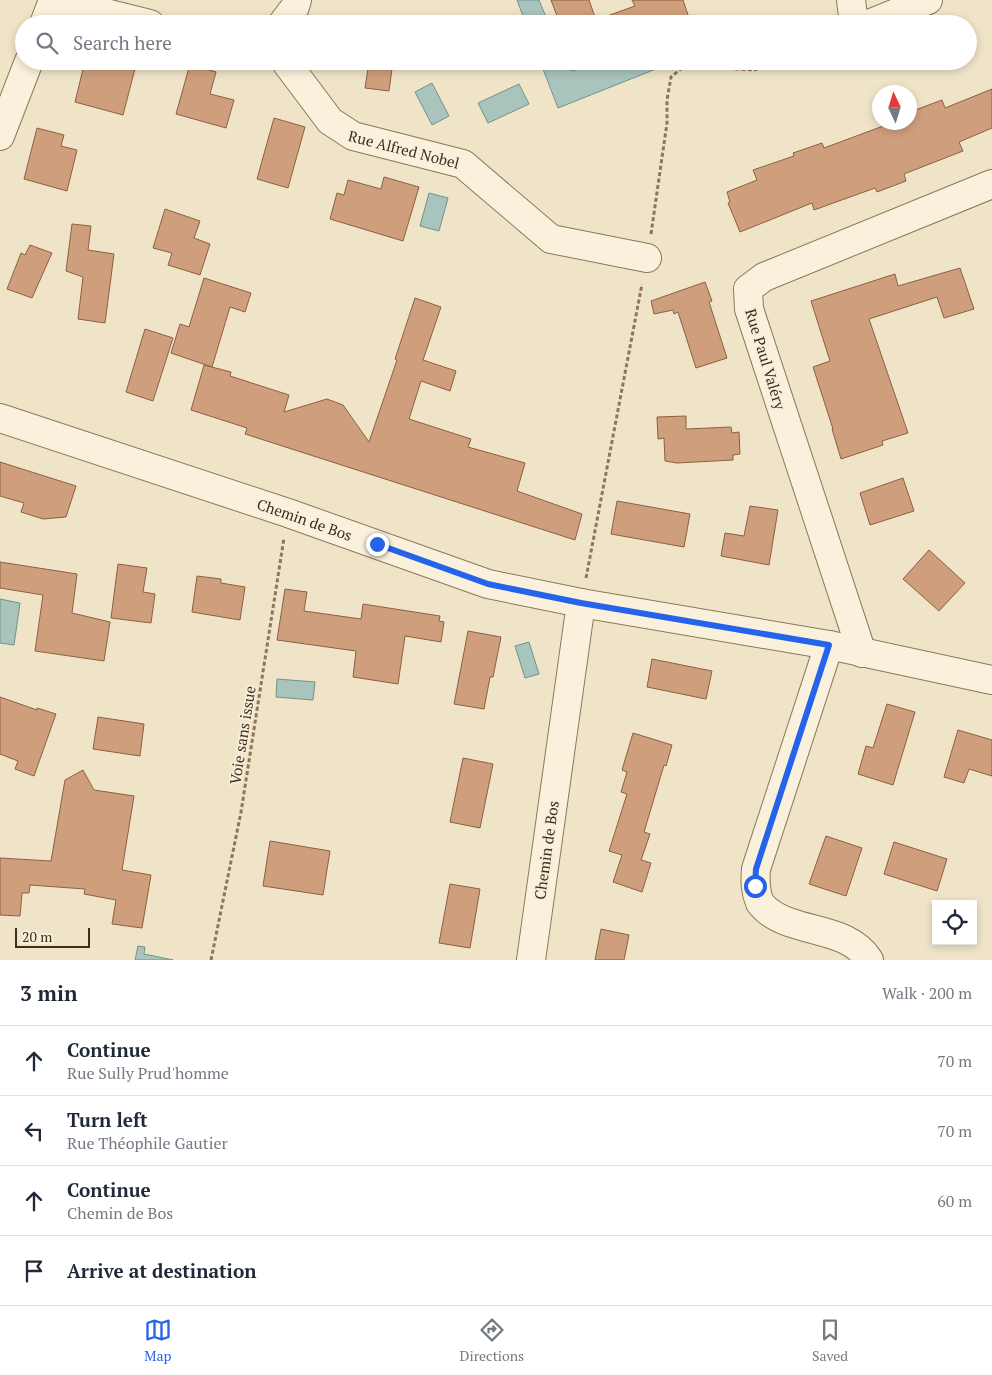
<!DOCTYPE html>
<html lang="en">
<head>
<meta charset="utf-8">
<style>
	body { margin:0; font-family:"PT Serif",serif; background:#f6f6f7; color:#1f2937 }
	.controls { position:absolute; right:15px; bottom:15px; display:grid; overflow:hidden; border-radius:0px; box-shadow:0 2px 8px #0003 }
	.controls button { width:45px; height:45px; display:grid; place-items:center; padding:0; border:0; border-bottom:1px solid #e0e1e3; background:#fff; color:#1f2937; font:25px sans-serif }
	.compass { position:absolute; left:872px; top:85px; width:45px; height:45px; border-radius:50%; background:#fff; box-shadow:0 2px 8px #0003; rotate:356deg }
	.scale { position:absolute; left:15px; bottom:12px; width:75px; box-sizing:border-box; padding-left:5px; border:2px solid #3d2e20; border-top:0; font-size:14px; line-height:18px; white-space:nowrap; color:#3d2e20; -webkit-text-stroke:4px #f7eed8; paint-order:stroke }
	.stop { position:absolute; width:15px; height:15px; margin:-11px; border:4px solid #2563eb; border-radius:50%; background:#fff }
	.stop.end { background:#2563eb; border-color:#fff; box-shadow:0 1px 5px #0008 }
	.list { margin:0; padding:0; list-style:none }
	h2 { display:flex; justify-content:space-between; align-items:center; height:65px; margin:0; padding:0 20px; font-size:21px }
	h2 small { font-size:16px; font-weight:400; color:#747a83 }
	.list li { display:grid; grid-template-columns:32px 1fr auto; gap:15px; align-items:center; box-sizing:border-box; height:70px; padding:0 20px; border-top:1px solid #e0e1e3 }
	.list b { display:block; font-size:19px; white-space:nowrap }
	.list p { margin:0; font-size:16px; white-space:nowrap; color:#747a83 }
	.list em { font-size:16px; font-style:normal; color:#747a83 }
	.icon { flex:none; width:28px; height:28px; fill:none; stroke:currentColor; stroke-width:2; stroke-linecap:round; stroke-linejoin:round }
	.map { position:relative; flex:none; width:992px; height:960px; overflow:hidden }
	.search { position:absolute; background:#fff; box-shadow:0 2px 8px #0003; left:15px; right:15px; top:15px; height:55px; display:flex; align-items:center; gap:12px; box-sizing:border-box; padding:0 18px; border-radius:28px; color:#747a83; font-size:19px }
	.sheet { height:345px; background:#fff }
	nav { display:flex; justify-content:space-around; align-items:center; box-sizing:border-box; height:70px; border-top:1px solid #e0e1e3; background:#fff; font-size:14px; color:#747a83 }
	nav a { display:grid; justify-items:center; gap:2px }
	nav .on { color:#2563eb }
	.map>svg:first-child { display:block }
</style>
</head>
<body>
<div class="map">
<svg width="992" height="960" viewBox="0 0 992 960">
	<rect width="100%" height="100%" fill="#f0e4c8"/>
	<g fill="#a9c4bc" stroke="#6f938a">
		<polygon points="517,0 539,0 546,17 526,24"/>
		<polygon points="540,61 561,61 565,68 574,71 582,67 585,61 676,61 558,108"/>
		<polygon points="432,83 449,116 432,125 415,92"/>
		<polygon points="519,84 529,104 488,123 478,103"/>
		<polygon points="429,193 448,198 439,231 420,226"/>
		<polygon points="0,599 20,603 14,645 0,643"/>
		<polygon points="529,642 539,674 525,678 515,646"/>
		<polygon points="277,679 315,682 313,700 276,697"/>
		<polygon points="138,946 145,947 144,954 173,960 135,960"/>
	</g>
	<g fill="#cf9f7d" stroke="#8d5f41">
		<polygon points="551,0 589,0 596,20 635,6 632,0 683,0 691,24 560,24"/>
		<polygon points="85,61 137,61 123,115 75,102"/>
		<polygon points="369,61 393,61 389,91 365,88"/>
		<polygon points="190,64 216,72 210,94 234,100 226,128 176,114"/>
		<polygon points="992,89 992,128 959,142 963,151 904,174 906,181 877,192 875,188 814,210 812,203 740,232 728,203 730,202 727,192 757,180 753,170 794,156 793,153 822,143 824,148 894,122 910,122 910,117 912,116 910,112 942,100 945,108"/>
		<polygon points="274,118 305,127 288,188 257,179"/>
		<polygon points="37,128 64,135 61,146 77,150 67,191 24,179"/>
		<polygon points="384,177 419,187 403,241 330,219 337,193 344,195 348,180 381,189"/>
		<polygon points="165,209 200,221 194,238 210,244 200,275 168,265 172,253 153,248"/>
		<polygon points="72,224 91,226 88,250 114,254 105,323 78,319 83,277 66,271"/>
		<polygon points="30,245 52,253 32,298 7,289 21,253 25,255"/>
		<polygon points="960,268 974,309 944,318 937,297 869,319 908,433 882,441 883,445 841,459 832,429 833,429 813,367 830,361 811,301 895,274 898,286"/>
		<polygon points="204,278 251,293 245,312 230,307 212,367 171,353 180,324 189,327"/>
		<polygon points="705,282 712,301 709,302 727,358 696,368 678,312 674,314 673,310 654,314 651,301"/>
		<polygon points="415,298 441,307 423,360 456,371 450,391 421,381 409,419 471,439 468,447 525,463 517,491 582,514 575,540 245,434 247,428 191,410 204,365 231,372 230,376 289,395 284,412 327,399 343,405 369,442 397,360 395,359"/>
		<polygon points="145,329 173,338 153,401 126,392"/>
		<polygon points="686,416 686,429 731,427 732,433 739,432 740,454 733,455 733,460 677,463 665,461 664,438 658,439 657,417"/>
		<polygon points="0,462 76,486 66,517 43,519 21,512 24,503 0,496"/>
		<polygon points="903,478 914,511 870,525 860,493"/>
		<polygon points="617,501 690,514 684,547 611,534"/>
		<polygon points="750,506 778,510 769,565 721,556 725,533 744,536"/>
		<polygon points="929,550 965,583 939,611 903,579"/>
		<polygon points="0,562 77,574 72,613 110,622 104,661 35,651 43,595 0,588"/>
		<polygon points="118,564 147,568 143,592 155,594 151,623 111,618"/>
		<polygon points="197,576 221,579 221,583 245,587 240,620 192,612"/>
		<polygon points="285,589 307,592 304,611 361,619 363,604 440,616 439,621 444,622 441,642 405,636 398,684 353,677 356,651 277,640"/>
		<polygon points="468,631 501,637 493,677 490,677 484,709 454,704"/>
		<polygon points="652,659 712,671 706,699 647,687"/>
		<polygon points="0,697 37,710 37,708 56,714 34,776 15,769 18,761 0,754"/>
		<polygon points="887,704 915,712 893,785 858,774 866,746 873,748"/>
		<polygon points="98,717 144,724 140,756 93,749"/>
		<polygon points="958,730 992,740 992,776 969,769 964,783 944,777"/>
		<polygon points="633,733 672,745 666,766 664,765 644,832 650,834 641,860 651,863 642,892 613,882 622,855 609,851 627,794 621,792 627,772 622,770"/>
		<polygon points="463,758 493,764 480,828 450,822"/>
		<polygon points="83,770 94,790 134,796 122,870 151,875 142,928 112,924 116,900 84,894 85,889 30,885 29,893 22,893 20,916 0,915 0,858 51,861 65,780"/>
		<polygon points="826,836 862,848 846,896 809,884"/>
		<polygon points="270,841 330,851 323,895 263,886"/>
		<polygon points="894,842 947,859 937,891 884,874"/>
		<polygon points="450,884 480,889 470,948 439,943"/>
		<polygon points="601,929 629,935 624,960 595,960"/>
	</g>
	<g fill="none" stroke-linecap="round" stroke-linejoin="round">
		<g stroke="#8d765c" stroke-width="30">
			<g id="minor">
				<polyline points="53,0 150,24"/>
				<polyline points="851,0 854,24"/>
				<polyline points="44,24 53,0"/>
				<polyline points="282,24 295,7 297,0"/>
				<polyline points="869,24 928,0"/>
				<path id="s1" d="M285,61L330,121L353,136L463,164L551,239L647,258"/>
				<polyline points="0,136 29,61"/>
				<path id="s2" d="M0,418L288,513L488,584L581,603L531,960"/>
				<polyline points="581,603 829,645 992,680"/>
				<path d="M829,645L756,869C755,881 755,891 760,903C762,906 765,908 768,911C797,934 848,926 869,960"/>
				<polyline points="862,653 749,309 748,289 764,277 992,184"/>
			</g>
		</g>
		<g stroke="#8d765c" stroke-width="3" stroke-dasharray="4 2.5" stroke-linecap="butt">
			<polyline points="762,19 772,24"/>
			<polyline points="651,234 667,123 667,100 671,77 682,68 696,62 737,69 755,70 773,61"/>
			<polyline points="586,578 642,284"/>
			<polyline points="211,960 241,812 284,538"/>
		</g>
		<use href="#minor" stroke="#faf1dc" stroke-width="28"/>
	</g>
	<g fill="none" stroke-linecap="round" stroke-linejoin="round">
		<polyline stroke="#2563eb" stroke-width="6" points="377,544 488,584 581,603 829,645 756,869 755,886"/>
	</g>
	<g text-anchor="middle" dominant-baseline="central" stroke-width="4" stroke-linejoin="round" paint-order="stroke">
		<g font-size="15" fill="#3d2e20" stroke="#f7eed8">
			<text stroke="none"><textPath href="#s1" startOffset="155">Rue Alfred Nobel</textPath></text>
			<text transform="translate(766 359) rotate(73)">Rue Paul Valéry</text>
			<text stroke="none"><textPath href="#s2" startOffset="321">Chemin de Bos</textPath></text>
			<text transform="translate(242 735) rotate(-81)">Voie sans issue</text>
			<text transform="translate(546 850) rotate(-82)">Chemin de Bos</text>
		</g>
	</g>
</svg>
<div class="controls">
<button><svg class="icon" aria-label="locate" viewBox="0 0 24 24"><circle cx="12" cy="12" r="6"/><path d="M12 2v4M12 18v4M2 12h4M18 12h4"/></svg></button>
</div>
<svg class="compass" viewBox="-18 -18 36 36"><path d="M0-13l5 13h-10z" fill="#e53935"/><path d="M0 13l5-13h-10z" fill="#747a83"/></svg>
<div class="scale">20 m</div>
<div class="stop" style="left:755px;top:886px"></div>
<div class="stop end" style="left:377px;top:544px"></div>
<div class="search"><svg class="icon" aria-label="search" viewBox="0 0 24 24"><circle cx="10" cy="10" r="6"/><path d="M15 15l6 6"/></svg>Search here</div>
</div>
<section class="sheet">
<h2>3 min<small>Walk · 200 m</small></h2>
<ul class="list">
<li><svg class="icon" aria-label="ahead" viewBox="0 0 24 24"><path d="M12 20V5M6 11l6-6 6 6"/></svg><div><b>Continue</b><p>Rue Sully Prud'homme</p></div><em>70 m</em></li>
<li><svg class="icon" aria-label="left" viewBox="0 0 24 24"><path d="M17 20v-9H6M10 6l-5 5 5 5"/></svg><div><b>Turn left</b><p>Rue Théophile Gautier</p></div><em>70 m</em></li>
<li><svg class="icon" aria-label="ahead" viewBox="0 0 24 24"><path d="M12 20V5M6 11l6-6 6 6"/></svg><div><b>Continue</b><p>Chemin de Bos</p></div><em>60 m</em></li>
<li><svg class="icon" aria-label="arrive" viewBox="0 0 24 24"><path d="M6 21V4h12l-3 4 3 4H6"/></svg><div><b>Arrive at destination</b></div></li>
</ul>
</section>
<nav>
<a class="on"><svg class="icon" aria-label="map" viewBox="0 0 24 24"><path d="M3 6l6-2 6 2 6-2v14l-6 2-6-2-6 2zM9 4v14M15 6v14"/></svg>Map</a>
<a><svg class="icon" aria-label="directions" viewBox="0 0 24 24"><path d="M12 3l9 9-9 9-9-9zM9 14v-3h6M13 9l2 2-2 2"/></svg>Directions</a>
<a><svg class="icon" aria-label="saved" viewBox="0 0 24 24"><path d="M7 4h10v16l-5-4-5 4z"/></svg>Saved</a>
</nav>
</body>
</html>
